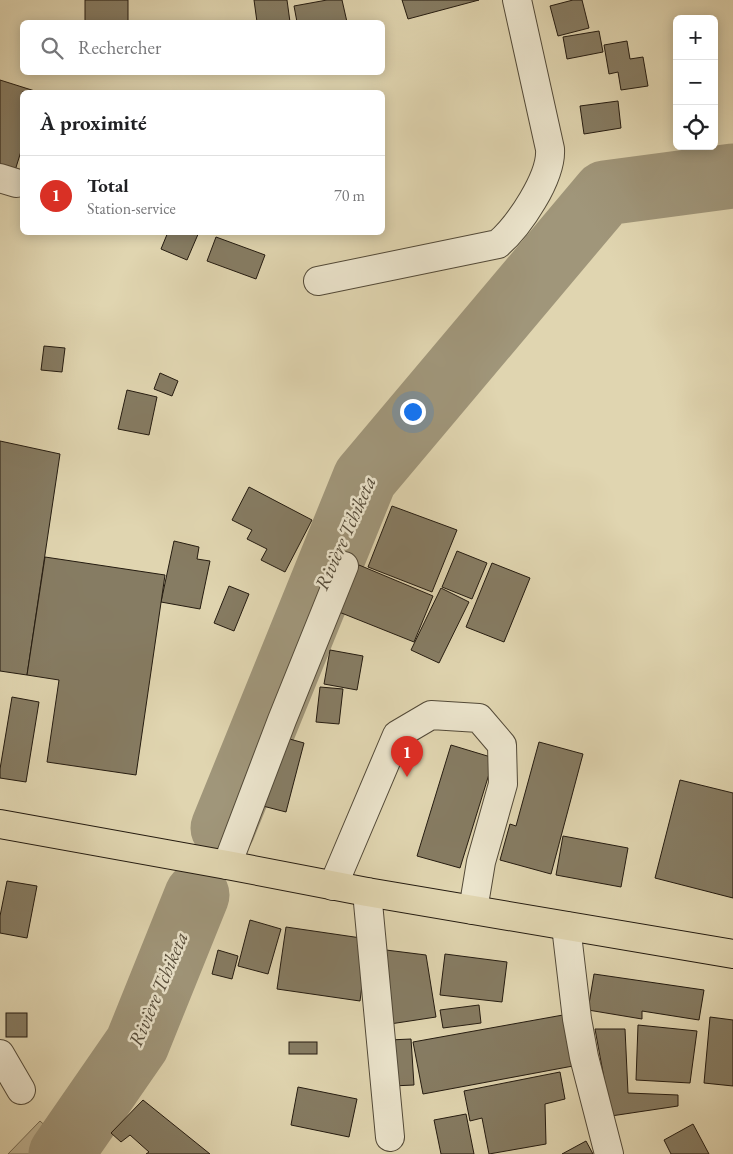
<!DOCTYPE html>
<html lang="fr">
<head>
<meta charset="utf-8">
<style>
	body { margin:0; font-family:"EB Garamond",serif; background:#f2f2f2; color:#202124 }
	.controls { position:absolute; right:15px; top:15px; display:grid; overflow:hidden; border-radius:8px; box-shadow:0 2px 12px #0003 }
	.controls button { width:45px; height:45px; display:grid; place-items:center; padding:0; border:0; border-bottom:1px solid #e0e0e0; background:#fff; color:#202124; font:25px sans-serif }
	.you { position:absolute; left:412px; top:411px; width:18px; height:18px; margin:-12px; border:4px solid #fff; border-radius:50%; background:#1a73e8; box-shadow:0 0 0 8px #1a73e833 }
	.badge { display:grid; place-items:center; width:32px; height:32px; border-radius:50%; background:#d93025; color:#fff; font-size:16px; font-weight:700 }
	.pin { position:absolute; translate:-50% -41px; filter:drop-shadow(0 1px 2px #0008) }
	.pin::after { content:''; position:absolute; top:26px; width:18px; height:15px; background:inherit; clip-path:polygon(0 0,100% 0,50% 100%) }
	.list { margin:0; padding:0; list-style:none }
	h2 { display:flex; justify-content:space-between; align-items:center; height:65px; margin:0; padding:0 20px; font-size:21px }
	h2 small { font-size:16px; font-weight:400; color:#757577 }
	.list li { display:grid; grid-template-columns:32px 1fr auto; gap:15px; align-items:center; box-sizing:border-box; height:80px; padding:0 20px; border-top:1px solid #e0e0e0 }
	.list b { display:block; font-size:19px; white-space:nowrap }
	.list p { margin:0; font-size:16px; white-space:nowrap; color:#757577 }
	.list em { font-size:16px; font-style:normal; color:#757577 }
	.icon { flex:none; width:28px; height:28px; fill:none; stroke:currentColor; stroke-width:2; stroke-linecap:round; stroke-linejoin:round }
	.map { position:relative; flex:none; width:733px; height:1154px; overflow:hidden }
	.search { position:absolute; background:#fff; box-shadow:0 2px 12px #0003; left:20px; top:20px; width:365px; height:55px; display:flex; align-items:center; gap:12px; box-sizing:border-box; padding:0 18px; border-radius:8px; color:#757577; font-size:19px }
	.panel { position:absolute; background:#fff; box-shadow:0 2px 12px #0003; left:20px; top:90px; width:365px; height:145px; border-radius:8px }
	.map>svg:first-child { display:block }
</style>
</head>
<body>
<div class="map">
<svg width="733" height="1154" viewBox="0 0 733 1154">
	<rect width="100%" height="100%" fill="#e0d5b0"/>
	<filter id="stains"><feTurbulence type="fractalNoise" baseFrequency=".004" numOctaves="4"/><feColorMatrix values="0 0 0 0 .2 0 0 0 0 .09 0 0 0 0 .02 0 0 0 .5 -.17"/></filter>
	<radialGradient id="worn" r=".72"><stop offset=".6" stop-color="#630" stop-opacity="0"/><stop offset="1" stop-color="#630" stop-opacity=".3"/></radialGradient>
	<polygon fill="#c0b595" stroke="#726852" points="40,1121 76,1154 8,1154"/>
	<g fill="none" stroke-linecap="round" stroke-linejoin="round">
		<g stroke="#a0967a" stroke-width="65">
			<polyline points="223,828 365,478 605,193 733,176"/>
			<polyline points="61,1154 137,1044 197,895"/>
		</g>
	</g>
	<g fill="#867c63" stroke="#241b10">
		<rect x="85" y="0" width="43" height="22"/>
		<polygon points="254,0 287,0 290,22 257,22"/>
		<polygon points="327,0 342,0 347,22 297,22 294,6"/>
		<polygon points="402,0 479,0 408,19"/>
		<polygon points="573,0 582,0 589,28 558,36 550,6"/>
		<polygon points="599,31 603,52 567,59 563,37"/>
		<polygon points="627,41 630,59 643,57 648,86 621,90 618,72 609,74 604,45"/>
		<polygon points="0,80 38,92 22,92 22,148 14,174 0,169"/>
		<polygon points="618,101 621,128 584,134 580,106"/>
		<polygon points="168,232 199,232 187,260 161,249"/>
		<polygon points="216,237 265,255 256,279 207,261"/>
		<polygon points="44,346 65,348 62,372 41,370"/>
		<polygon points="160,373 178,381 172,396 154,389"/>
		<polygon points="127,390 157,397 149,435 118,429"/>
		<polygon points="0,441 60,454 27,675 0,671"/>
		<polygon points="249,487 312,520 285,572 261,560 267,549 247,539 252,530 232,520"/>
		<polygon points="392,506 457,530 432,592 368,567"/>
		<polygon points="174,541 199,547 197,559 210,561 200,609 161,602"/>
		<polygon points="457,551 487,563 472,599 442,587"/>
		<polygon points="45,557 165,575 136,775 47,762 59,680 27,675"/>
		<polygon points="492,563 530,578 504,642 466,627"/>
		<polygon points="359,565 433,596 414,642 339,612"/>
		<polygon points="229,586 249,594 234,631 214,623"/>
		<polygon points="441,588 469,602 439,663 411,650"/>
		<polygon points="330,650 363,656 357,690 324,684"/>
		<polygon points="320,687 343,689 339,724 316,722"/>
		<polygon points="12,697 39,702 26,782 0,778 0,769"/>
		<polygon points="279,736 304,743 286,812 259,805"/>
		<polygon points="539,742 583,754 551,874 500,860 510,824 516,826"/>
		<polygon points="451,745 494,758 460,868 417,856"/>
		<polygon points="680,780 733,793 733,898 655,878"/>
		<polygon points="563,836 628,848 621,887 556,875"/>
		<polygon points="7,881 37,886 27,938 0,933 0,916"/>
		<polygon points="250,920 281,929 268,974 238,966"/>
		<polygon points="286,927 368,939 360,1001 277,989"/>
		<polygon points="378,949 426,955 436,1017 390,1024"/>
		<polygon points="218,950 238,956 232,979 212,974"/>
		<polygon points="445,954 507,962 502,1002 440,995"/>
		<polygon points="594,974 704,990 699,1020 642,1011 642,1019 588,1010"/>
		<polygon points="479,1005 481,1023 443,1028 440,1010"/>
		<rect x="6" y="1013" width="21" height="24"/>
		<polygon points="563,1015 573,1066 423,1094 413,1042"/>
		<polygon points="710,1017 733,1020 733,1086 704,1083"/>
		<polygon points="638,1025 697,1031 690,1083 636,1080"/>
		<polygon points="595,1029 625,1029 628,1093 678,1095 678,1106 611,1116"/>
		<polygon points="411,1039 414,1085 392,1086 389,1040"/>
		<rect x="289" y="1042" width="28" height="12"/>
		<polygon points="560,1072 565,1099 545,1104 546,1144 489,1154 482,1118 470,1121 464,1091"/>
		<polygon points="298,1087 357,1099 349,1137 291,1125"/>
		<polygon points="143,1100 210,1154 146,1154 149,1152 130,1135 121,1142 111,1133"/>
		<polygon points="466,1114 474,1154 441,1154 434,1120"/>
		<polygon points="693,1124 709,1154 671,1154 664,1140"/>
		<polygon points="586,1141 593,1154 562,1154"/>
	</g>
	<g fill="none" stroke-linecap="round" stroke-linejoin="round">
		<g stroke="#534a38" stroke-width="30">
			<g id="minor">
				<polyline points="0,178 16,183"/>
				<path d="M318,281L498,244C519,226 552,177 550,149L517,0"/>
				<polyline points="227,865 282,720 344,566"/>
				<polyline points="333,886 397,735 431,715 479,718 502,745 503,784 481,862 473,910"/>
				<polyline points="367,892 390,1137"/>
				<polyline points="566,926 577,1019 584,1057 609,1154"/>
				<polyline points="0,1054 21,1090"/>
			</g>
		</g>
		<g stroke="#241b10" stroke-width="30">
			<polyline id="highway" points="0,824 227,865 367,892 733,954"/>
		</g>
		<use href="#minor" stroke="#ebe4cc" stroke-width="28"/>
		<use href="#highway" stroke="#e0d5b0" stroke-width="28"/>
	</g>
	<g text-anchor="middle" dominant-baseline="central" stroke-width="5" stroke-linejoin="round" paint-order="stroke">
		<g font-size="20" font-style="italic" fill="#564c3a" stroke="#ebe4cc">
			<text transform="translate(345 533) rotate(-66)">Rivière Tchiketa</text>
			<text transform="translate(158 989) rotate(-67)">Rivière Tchiketa</text>
		</g>
	</g>
	<rect width="100%" height="100%" filter="url(#stains)"/>
	<rect width="100%" height="100%" fill="url(#worn)"/>
</svg>
<div class="controls">
<button>+</button>
<button>−</button>
<button><svg class="icon" aria-label="locate" viewBox="0 0 24 24"><circle cx="12" cy="12" r="6"/><path d="M12 2v4M12 18v4M2 12h4M18 12h4"/></svg></button>
</div>
<div class="you"></div>
<div class="pin badge" style="left:407px;top:777px">1</div>
<div class="search"><svg class="icon" aria-label="search" viewBox="0 0 24 24"><circle cx="10" cy="10" r="6"/><path d="M15 15l6 6"/></svg>Rechercher</div>
<section class="panel">
<h2>À proximité<small></small></h2>
<ul class="list">
<li><span class="badge">1</span><div><b>Total</b><p>Station-service</p></div><em>70 m</em></li>
</ul>
</section>
</div>
</body>
</html>
